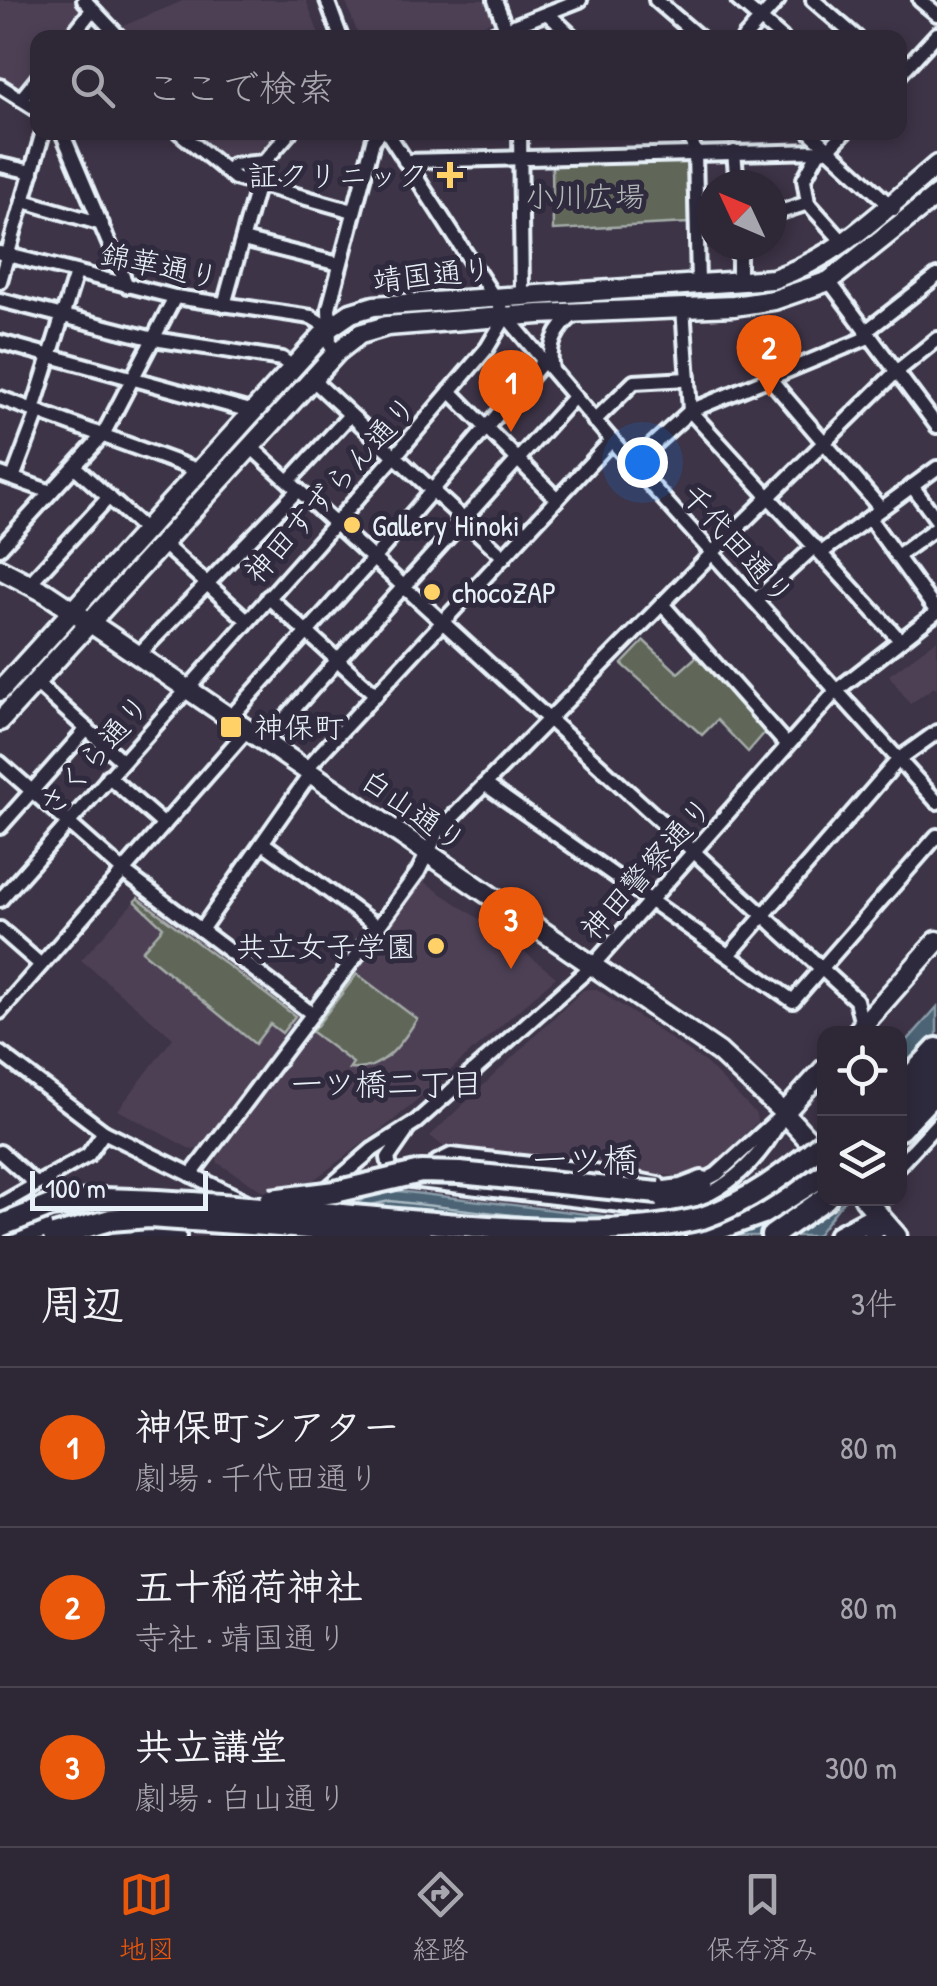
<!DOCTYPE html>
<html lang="ja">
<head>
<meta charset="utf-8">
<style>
	body { margin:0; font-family:"Patrick Hand","Klee One",sans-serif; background:#3a3341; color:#f1f3f6 }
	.controls { position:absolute; right:30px; bottom:30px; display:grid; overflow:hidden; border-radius:20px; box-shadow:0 5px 15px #0003 }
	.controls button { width:90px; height:90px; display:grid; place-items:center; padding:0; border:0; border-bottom:2px solid #494450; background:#2e2735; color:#f1f3f6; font:50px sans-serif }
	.compass { position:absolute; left:697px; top:170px; width:90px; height:90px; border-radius:50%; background:#2e2735; box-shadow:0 5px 15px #0003; rotate:314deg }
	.scale { position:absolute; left:30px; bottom:25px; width:178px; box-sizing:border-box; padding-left:10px; border:5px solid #e8f1f8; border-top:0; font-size:28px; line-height:35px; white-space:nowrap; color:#e8f1f8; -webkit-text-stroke:8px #2f2a3d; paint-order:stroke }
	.you { position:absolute; left:642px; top:462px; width:35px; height:35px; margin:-25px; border:8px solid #fff; border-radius:50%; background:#1a73e8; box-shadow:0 0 0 15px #1a73e833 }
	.badge { display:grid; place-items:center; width:65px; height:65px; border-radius:50%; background:#ea580c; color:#fff; font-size:32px; font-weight:700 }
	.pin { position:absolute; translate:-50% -82px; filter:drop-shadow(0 2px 5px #0008) }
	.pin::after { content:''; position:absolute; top:52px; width:35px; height:30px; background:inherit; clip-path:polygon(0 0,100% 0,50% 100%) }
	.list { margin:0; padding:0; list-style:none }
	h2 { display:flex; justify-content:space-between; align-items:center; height:130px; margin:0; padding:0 40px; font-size:42px }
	h2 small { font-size:32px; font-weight:400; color:#a7a5ad }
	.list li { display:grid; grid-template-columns:65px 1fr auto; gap:30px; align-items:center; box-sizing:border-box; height:160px; padding:0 40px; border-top:2px solid #494450 }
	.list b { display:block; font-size:38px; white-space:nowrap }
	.list p { margin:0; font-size:32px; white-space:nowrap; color:#a7a5ad }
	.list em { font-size:32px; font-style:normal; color:#a7a5ad }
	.icon { flex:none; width:55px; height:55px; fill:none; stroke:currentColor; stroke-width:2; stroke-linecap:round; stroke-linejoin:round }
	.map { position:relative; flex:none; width:937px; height:1236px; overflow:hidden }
	.search { position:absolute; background:#2e2735; box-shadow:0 5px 15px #0003; left:30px; right:30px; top:30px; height:110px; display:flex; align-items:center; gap:25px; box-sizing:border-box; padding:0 35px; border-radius:20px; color:#a7a5ad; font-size:38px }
	.sheet { height:610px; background:#2e2735 }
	nav { display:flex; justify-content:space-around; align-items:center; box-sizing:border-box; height:140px; border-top:2px solid #494450; background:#2e2735; font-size:28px; color:#a7a5ad }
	nav a { display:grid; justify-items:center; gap:5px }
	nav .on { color:#ea580c }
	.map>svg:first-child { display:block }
</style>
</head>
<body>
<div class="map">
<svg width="937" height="1236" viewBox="0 0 937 1236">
	<rect width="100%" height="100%" fill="#3d3447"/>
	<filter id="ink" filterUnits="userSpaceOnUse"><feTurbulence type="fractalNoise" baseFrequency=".01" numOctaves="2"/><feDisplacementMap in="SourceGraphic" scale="20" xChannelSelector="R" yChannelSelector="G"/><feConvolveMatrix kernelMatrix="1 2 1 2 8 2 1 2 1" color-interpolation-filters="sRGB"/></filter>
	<g filter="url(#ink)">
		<g fill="#4e4054">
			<polygon points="0,0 76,0 82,8 83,13 64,37 38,38 37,71 22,91 0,76"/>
			<polygon points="185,0 306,0 320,37 123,38 116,29"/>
			<polygon points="345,0 491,0 498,19 451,37 359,37"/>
			<polygon points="183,133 286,133 259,158 223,163"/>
			<polygon points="937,640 937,690 934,687 910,704 889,675"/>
			<polygon points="423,881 503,935 556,977 394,1120 296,1193 266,1193 218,1163 217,1158"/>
			<polygon points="140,895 299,1015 198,1149 192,1150 118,1110 173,1038 81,960"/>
			<polygon points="589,989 597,989 706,1063 756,1114 757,1122 710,1169 682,1177 447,1149 430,1136 583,990"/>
		</g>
		<g fill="#616659" stroke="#a4aca8" stroke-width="2.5">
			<polygon points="686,160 688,223 553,230 552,166"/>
			<polygon points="644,641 678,673 697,656 766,731 748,752 717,720 702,735 622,664"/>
			<polygon points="138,898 295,1016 282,1033 270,1024 255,1044 142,951 163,927 135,901"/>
			<path d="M357,974L417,1019C401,1045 382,1072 349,1069L353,1063L312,1032Z"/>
		</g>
		<g fill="#4b6474" stroke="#8a9ca9" stroke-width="2.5">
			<polygon points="937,1007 937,1104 900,1143 900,1049"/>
			<path d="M824,1133V1198L845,1199L816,1236H320C343,1217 359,1193 390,1190L627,1219H679L720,1208Z"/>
		</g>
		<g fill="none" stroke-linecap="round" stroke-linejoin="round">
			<polyline stroke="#a9b9c3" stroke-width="2.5" points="371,1205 390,1201 522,1216"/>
			<g stroke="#e8f1f8" stroke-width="20">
				<g id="minor">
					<polyline points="84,0 120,38"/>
					<polyline points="327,0 341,38"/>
					<polyline points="495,0 506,29"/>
					<polyline points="656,0 700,38"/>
					<polyline points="738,0 782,38"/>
					<polyline points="813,0 857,38"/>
					<polyline points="920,0 937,14"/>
					<polyline points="547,13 574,38"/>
					<polyline points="70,38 92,10"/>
					<polyline points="483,38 580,0"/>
					<polyline points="744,38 778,0"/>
					<polyline points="900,74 937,34"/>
					<polyline points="0,86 38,110"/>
					<polyline points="21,99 38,78"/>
					<polyline points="62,132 127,286"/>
					<polyline points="179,132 235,178 353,211"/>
					<polyline points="387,132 506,316 532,347 632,464 937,802"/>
					<polyline points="520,132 522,294"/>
					<polyline points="682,132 691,140 695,152 698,283"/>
					<polyline points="810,132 894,209"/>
					<polyline points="734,152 737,185"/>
					<polyline points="405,161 819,151 829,149 845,132"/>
					<polyline points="0,165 32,172"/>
					<polyline points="227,172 233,165 264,162"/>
					<polyline points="24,201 102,224"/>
					<polyline points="808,203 844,243"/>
					<polyline points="777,213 808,203 804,179 819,151"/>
					<polyline points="243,240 339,264"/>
					<polyline points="739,245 739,282"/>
					<polyline points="0,253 175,297 311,317 329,328"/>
					<polyline points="0,281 43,132"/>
					<polyline points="829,281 937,426"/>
					<polyline points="0,300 154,339 282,359 293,368"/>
					<polyline points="224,305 264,162 290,132"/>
					<polyline points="683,307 690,411 900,640"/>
					<polyline points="865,332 937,276"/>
					<polyline points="0,342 254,412"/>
					<polyline points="337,352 330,345 329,308 373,141 380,132"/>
					<path d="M552,370C547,347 556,328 575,314"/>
					<polyline points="312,379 504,557"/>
					<polyline points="770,379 881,509"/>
					<polyline points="450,391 557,499"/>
					<polyline points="0,398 200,471"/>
					<polyline points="33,410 76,273"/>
					<polyline points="594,421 634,382 688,379"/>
					<polyline points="250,446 856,1000 862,1025"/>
					<polyline points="632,464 690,411 869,337"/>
					<polyline points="75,467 145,530"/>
					<polyline points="0,474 51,492"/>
					<polyline points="13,478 38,412"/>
					<polyline points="289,481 350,415"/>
					<polyline points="912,486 937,520"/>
					<polyline points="869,518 937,612"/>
					<polyline points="162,543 247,620"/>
					<polyline points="0,548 103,435 175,297"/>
					<polyline points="821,553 937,468"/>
					<polyline points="897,556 937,527"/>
					<polyline points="29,584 109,497"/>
					<polyline points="268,597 376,695"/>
					<polyline points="756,600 815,546"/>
					<polyline points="662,604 787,745"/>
					<polyline points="138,655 298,490"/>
					<polyline points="35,682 122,761"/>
					<polyline points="229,719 373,559 543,362"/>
					<polyline points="264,742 574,397"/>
					<polyline points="0,763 123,871 311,1013"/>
					<polyline points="306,769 612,440"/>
					<polyline points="108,776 164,825"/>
					<polyline points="486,785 793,1001 937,836"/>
					<polyline points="0,827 87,729"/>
					<polyline points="263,843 378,927"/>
					<polyline points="0,900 395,456 487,348 506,316"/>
					<polyline points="0,929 41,965"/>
					<polyline points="201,930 311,773"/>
					<polyline points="729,955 899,759 937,732"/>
					<polyline points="0,1012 246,731"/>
					<polyline points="0,1053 104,1132 249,1203"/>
					<polyline points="0,1152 36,1184"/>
					<polyline points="900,1164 937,1124"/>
					<polyline points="191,1175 378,927 418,872 438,832 726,539 896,372 937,339"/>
					<polyline points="434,1176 437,1162 451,1155 584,1170 658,1184"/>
					<polyline points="400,1179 391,1172 388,1158 406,1132"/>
					<path d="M411,1180L646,1208C709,1210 757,1168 784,1113"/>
					<polyline points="698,1184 717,1174 782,1115"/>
					<polyline points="321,1194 372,1150 416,1122 593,965 837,690 937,612"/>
					<polyline points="0,1205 88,1155 104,1132"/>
					<polyline points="870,1236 887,1225"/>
				</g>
			</g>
			<g stroke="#e8f1f8" stroke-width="25">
				<g id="major">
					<polyline points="0,569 46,593 110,636 719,1052 784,1113 824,1157"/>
					<path d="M0,691L329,328L351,313L374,306L773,279C840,256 884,210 937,165"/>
					<polyline points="0,721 337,352 360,334 387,326 539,314 734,306 774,300 829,281 937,195"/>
					<polyline points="855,1034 937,941"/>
					<polyline points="784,1113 824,1069"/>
					<polyline points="864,1198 897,1236"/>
				</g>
			</g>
			<g stroke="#e8f1f8" stroke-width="28">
				<g id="highway">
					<polyline points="900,1088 937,1049"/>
					<polyline points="900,1107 937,1070"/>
					<polyline points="900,1129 937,1090"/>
					<polyline points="658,1193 681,1190 702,1182"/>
					<polyline points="83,1234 119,1231 175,1236"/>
					<polyline points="19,1236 84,1213 143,1210"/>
					<polyline points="697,1236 763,1213 824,1175"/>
					<polyline points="772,1236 826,1198"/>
					<polyline points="839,1236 878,1215"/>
				</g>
			</g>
			<use href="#minor" stroke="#2f2a3d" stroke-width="12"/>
			<use href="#major" stroke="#2f2a3d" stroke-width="18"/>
			<use href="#highway" stroke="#2f2a3d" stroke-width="20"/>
			<g stroke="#e8f1f8" stroke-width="28" stroke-linecap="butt">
				<g id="highway-bridge">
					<polyline points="271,1200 335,1192 421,1172 460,1173 658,1193"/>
					<path d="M0,1226L50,1206L104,1199C222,1202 342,1216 461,1225C539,1231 626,1236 702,1218C749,1202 787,1173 824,1142"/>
					<polyline points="54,1236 110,1220 149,1217 420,1236"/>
				</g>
			</g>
			<use href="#highway-bridge" stroke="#2f2a3d" stroke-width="20"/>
		</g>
	</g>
	<g fill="#ffd166" stroke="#2f2a3d" stroke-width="4">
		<path d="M445 160h10v10h10v10h-10v10h-10v-10h-10v-10h10z"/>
		<circle cx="352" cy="525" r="10"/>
		<circle cx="432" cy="592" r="10"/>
		<rect x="219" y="715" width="24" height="24" rx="5"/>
		<circle cx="436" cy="946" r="10"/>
	</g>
	<g text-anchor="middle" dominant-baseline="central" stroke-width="10" stroke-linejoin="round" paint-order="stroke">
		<g font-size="30" fill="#e8f1f8" stroke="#2f2a3d" text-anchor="start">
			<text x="428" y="175" text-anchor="end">証クリニック</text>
			<text x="372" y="525">Gallery Hinoki</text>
			<text x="452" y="592">chocoZAP</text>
			<text x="254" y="727">神保町</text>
			<text x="416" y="946" text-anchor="end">共立女子学園</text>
		</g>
		<g font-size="30" fill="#b2b9b8" stroke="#2f2a3d">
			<text x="585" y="196">小川広場</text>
		</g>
		<g font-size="30" fill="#e8f1f8" stroke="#2f2a3d">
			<text transform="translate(160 265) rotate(12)">錦華通り</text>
			<text transform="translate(432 274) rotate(-6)">靖国通り</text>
			<text transform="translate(330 489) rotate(-48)">神田すずらん通り</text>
			<text transform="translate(738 544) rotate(48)">千代田通り</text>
			<text transform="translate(94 755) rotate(-49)">さくら通り</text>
			<text transform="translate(414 810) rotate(35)">白山通り</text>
			<text transform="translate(646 868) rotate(-48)">神田警察通り</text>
		</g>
		<g font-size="32" fill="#e8f1f8" stroke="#2f2a3d">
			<text x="387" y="1083">一ツ橋二丁目</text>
		</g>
		<g font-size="35" fill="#e8f1f8" stroke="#2f2a3d">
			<text x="585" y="1159">一ツ橋</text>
		</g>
	</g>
</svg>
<div class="controls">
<button><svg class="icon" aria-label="locate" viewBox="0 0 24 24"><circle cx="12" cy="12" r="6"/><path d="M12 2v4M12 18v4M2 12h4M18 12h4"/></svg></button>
<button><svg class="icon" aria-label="layers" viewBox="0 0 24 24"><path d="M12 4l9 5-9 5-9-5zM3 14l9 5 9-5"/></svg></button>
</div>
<svg class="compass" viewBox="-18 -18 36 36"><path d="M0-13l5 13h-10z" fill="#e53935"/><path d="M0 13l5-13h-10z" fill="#a7a5ad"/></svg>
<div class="scale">100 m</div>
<div class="you"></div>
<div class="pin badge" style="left:511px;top:432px">1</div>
<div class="pin badge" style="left:769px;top:397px">2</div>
<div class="pin badge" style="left:511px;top:969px">3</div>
<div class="search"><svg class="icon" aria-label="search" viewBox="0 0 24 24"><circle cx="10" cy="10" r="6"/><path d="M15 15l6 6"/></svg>ここで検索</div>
</div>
<section class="sheet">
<h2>周辺<small>3件</small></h2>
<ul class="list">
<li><span class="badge">1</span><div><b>神保町シアター</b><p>劇場 · 千代田通り</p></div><em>80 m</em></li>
<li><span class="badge">2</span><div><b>五十稲荷神社</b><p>寺社 · 靖国通り</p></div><em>80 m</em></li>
<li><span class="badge">3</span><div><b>共立講堂</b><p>劇場 · 白山通り</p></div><em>300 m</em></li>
</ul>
</section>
<nav>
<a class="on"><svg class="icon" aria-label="map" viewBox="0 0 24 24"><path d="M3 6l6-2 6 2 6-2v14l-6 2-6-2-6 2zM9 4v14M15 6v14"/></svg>地図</a>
<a><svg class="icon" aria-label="directions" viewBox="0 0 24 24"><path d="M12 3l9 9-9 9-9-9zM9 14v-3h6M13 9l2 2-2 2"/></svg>経路</a>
<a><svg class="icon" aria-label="saved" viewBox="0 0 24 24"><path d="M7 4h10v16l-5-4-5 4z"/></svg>保存済み</a>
</nav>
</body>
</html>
